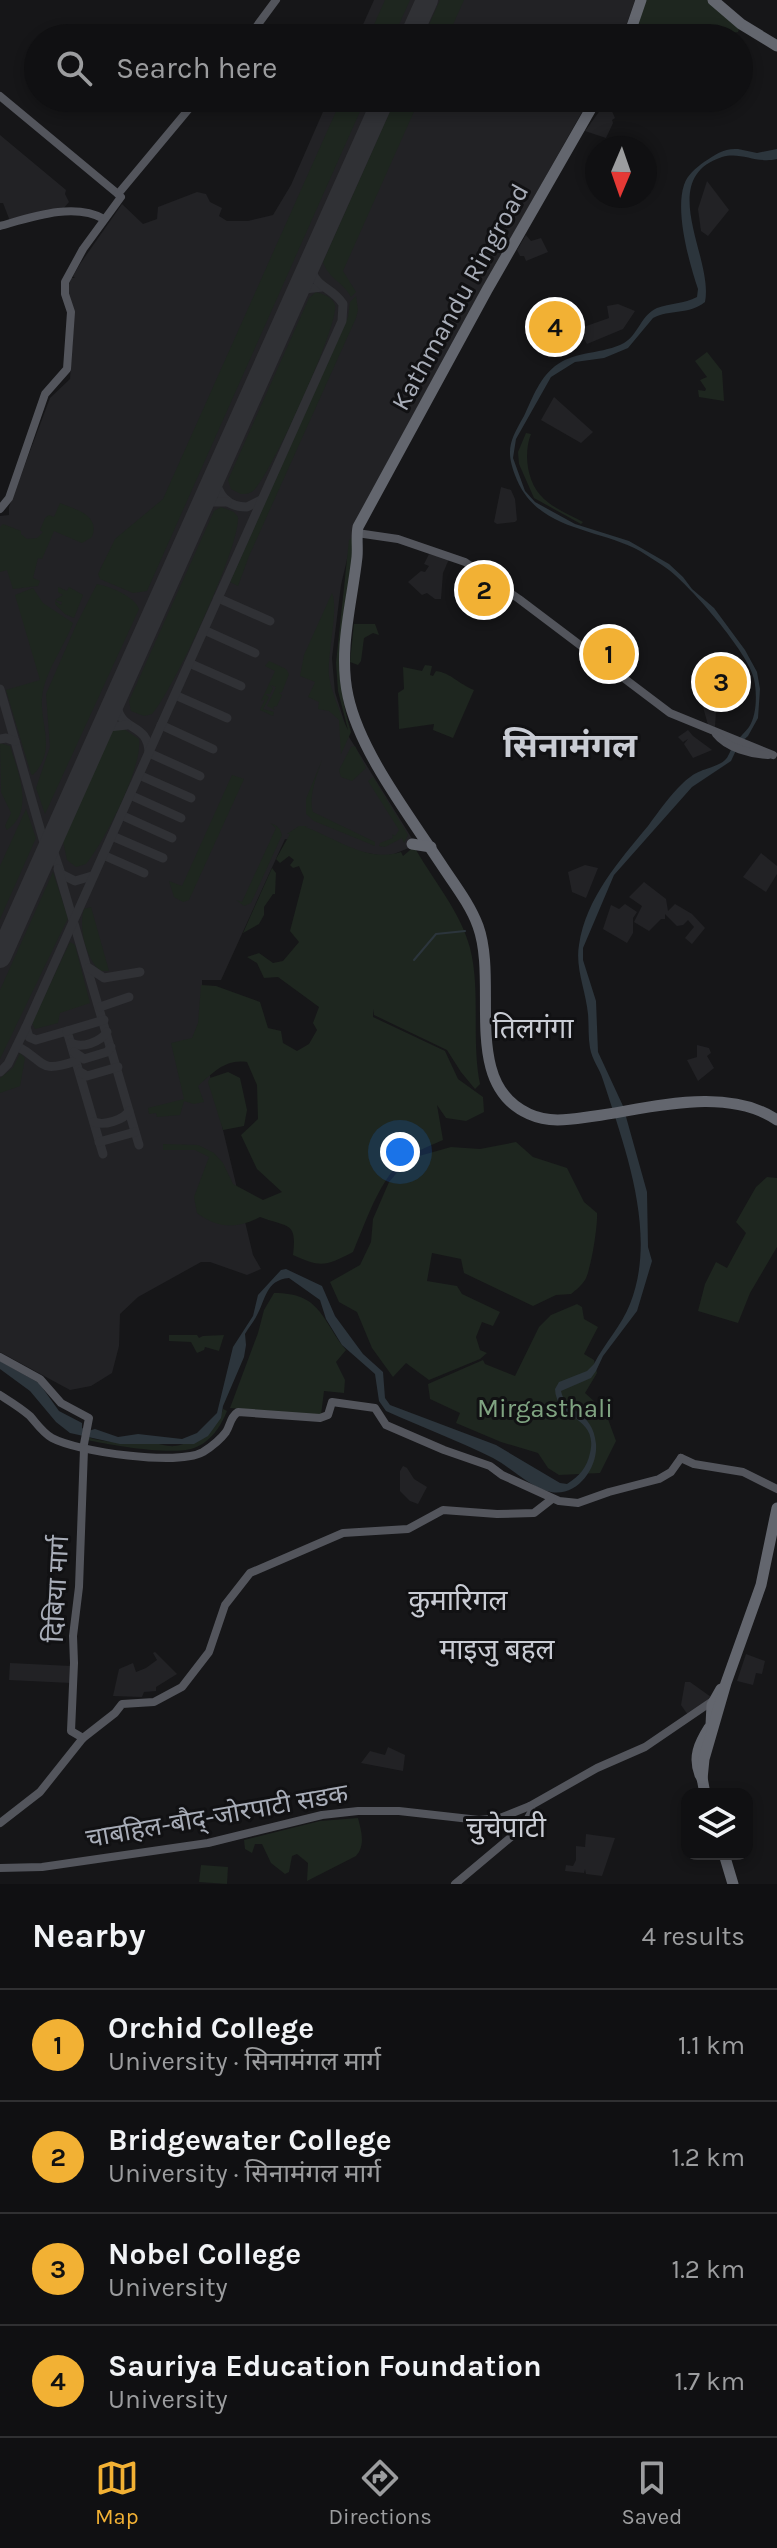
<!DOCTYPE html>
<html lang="en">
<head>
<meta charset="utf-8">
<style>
	body { margin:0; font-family:Karla,"Noto Sans Devanagari",sans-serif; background:#1e1e20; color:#f1f3f6 }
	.controls { position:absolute; right:24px; bottom:24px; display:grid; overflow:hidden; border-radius:16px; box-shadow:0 4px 12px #0003 }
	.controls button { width:72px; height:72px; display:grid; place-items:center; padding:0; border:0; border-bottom:2px solid #303032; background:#101012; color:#f1f3f6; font:40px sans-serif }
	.compass { position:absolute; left:585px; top:136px; width:72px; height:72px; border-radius:50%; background:#101012; box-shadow:0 4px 12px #0003; rotate:182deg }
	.you { position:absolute; left:400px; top:1152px; width:28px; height:28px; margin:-20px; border:6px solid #fff; border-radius:50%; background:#1a73e8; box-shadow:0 0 0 12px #1a73e833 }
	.badge { display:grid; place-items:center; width:52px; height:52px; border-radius:50%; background:#f2b134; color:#111; font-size:26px; font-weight:700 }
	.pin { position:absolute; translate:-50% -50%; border:4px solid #fff; box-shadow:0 2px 8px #0006 }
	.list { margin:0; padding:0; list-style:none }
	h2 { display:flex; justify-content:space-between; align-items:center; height:104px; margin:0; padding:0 32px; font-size:34px }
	h2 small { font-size:26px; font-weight:400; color:#9c9d9f }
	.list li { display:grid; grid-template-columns:52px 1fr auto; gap:24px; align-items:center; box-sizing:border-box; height:112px; padding:0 32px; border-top:2px solid #303032 }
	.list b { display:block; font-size:30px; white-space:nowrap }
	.list p { margin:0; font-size:26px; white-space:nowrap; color:#9c9d9f }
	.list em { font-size:26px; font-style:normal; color:#9c9d9f }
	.icon { flex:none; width:44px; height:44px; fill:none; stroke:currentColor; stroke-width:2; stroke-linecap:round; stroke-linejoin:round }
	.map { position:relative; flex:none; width:777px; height:1884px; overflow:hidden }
	.search { position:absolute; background:#101012; box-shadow:0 4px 12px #0003; left:24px; right:24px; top:24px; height:88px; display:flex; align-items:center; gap:20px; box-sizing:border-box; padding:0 28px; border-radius:44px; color:#9c9d9f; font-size:30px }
	.sheet { height:552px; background:#101012 }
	nav { display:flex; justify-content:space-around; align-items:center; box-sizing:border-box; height:112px; border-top:2px solid #303032; background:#101012; font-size:22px; color:#9c9d9f }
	nav a { display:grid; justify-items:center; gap:4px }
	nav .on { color:#f2b134 }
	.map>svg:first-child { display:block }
</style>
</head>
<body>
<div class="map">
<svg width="777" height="1884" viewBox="0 0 777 1884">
	<rect width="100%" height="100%" fill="#161618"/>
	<g fill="#222225">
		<polygon points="374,0 635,0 622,38 357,38"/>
		<polygon points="329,98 590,98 458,332 356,521 341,585 332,658 335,692 349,737 416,845 394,854 384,856 285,839 221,980 202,980 204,1051 253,1255 261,1269 247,1275 210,1262 201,1262 138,1297 120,1314 119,1346 112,1373 91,1386 70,1390 0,1352 0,516 9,515 9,507 50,398 70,379 74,318 67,290 71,278 75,278 73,276 80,264 122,204 143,224 157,219 158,207 197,192 206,194 210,202 222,208 219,216 227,221 248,221 273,215 291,185"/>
		<polygon points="604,105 611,109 615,118 612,120 613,123 606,138 585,131"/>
		<polygon points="0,135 66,190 65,194 69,202 63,209 10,221 3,203 0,203"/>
		<polygon points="707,181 729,210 708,236 701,231 698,209"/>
		<polygon points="526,235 531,241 541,238 548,252 526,261 524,256 520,256 517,250"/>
		<polygon points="618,304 635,311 623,329 587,344 578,329 609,318 607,306"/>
		<polygon points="561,313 574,317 570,328 561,327 566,337 554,344 546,333"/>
		<polygon points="554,397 593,432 581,443 541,420"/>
		<polygon points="501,487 511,490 515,499 517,520 515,522 497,524 494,522"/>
		<polygon points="429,554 449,559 443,573 441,599 435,599 427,593 422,595 408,582 421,571 425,572 429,566 424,564"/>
		<polygon points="614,624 636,638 628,648 639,656 631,668 619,653 610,664 597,654 606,643"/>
		<polygon points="706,694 710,704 732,698 731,707 716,711 715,727 708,725 700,696"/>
		<polygon points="688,730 693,736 712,750 693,758 684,744 688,739 683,742 678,737"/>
		<polygon points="761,853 777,866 777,874 766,892 743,877"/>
		<polygon points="585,865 598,868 586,898 572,892 568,872"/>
		<polygon points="644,882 666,899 668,911 675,904 692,914 705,928 692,944 685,938 694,927 688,920 683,925 677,926 665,914 665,919 661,919 649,931 634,922 642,906 629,897"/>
		<polygon points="625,904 637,912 633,918 633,933 627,943 603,929 611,905 619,909"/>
		<polygon points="697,1045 709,1048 711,1053 707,1056 714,1068 698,1081 687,1060 697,1057"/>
		<polygon points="403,1466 407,1468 414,1479 427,1487 418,1504 410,1501 400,1491 400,1471"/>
		<polygon points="155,1652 177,1674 156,1687 156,1691 144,1692 142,1697 113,1696 119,1669 133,1663 136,1672 146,1668 157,1660 153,1653"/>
		<polygon points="746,1654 765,1661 762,1674 756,1673 753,1685 737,1681"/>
		<polygon points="10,1663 71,1666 71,1683 9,1680"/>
		<polygon points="685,1682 690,1682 711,1697 688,1715 681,1705"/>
		<polygon points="388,1747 405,1755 403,1771 361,1763 370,1751 385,1755"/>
		<polygon points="586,1834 615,1838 602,1876 586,1874 585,1869 584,1873 565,1871 566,1865 573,1866 576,1860 576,1846 585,1847"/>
	</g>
	<g fill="#1e261f">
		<polygon points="385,0 410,0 393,38 368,38"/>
		<polygon points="440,0 464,0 447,38 423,38"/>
		<polygon points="646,0 708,0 739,29 738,32 700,38 633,38"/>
		<polygon points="342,98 366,98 147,591 133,593 100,579 98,574 115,539 163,499"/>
		<path d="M396,98H420L343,271L356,292L351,297C343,282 328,278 323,262Z"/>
		<path d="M316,292C323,294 333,297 335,305C340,323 269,479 253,491C249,494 246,494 241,494L231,489L228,480L309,298Z"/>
		<polygon points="356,296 358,310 356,318 249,556 238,586 230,582 348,317 350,302"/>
		<polygon points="707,352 722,371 724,401 699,397 698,390 705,391 706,389 700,380 707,377 695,361"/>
		<path d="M526,433L531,434C523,454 527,484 544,499C555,509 570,515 583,522L581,524L534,498L519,464L518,452Z"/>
		<path d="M60,503C77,510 100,515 92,537L82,543L54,531L42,559L38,558L33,578L40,581L38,586L13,589L7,570L0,572V527L3,524L21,531V534L27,539L37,538L43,532L40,530L45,518L49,515L54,517Z"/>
		<path d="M221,507L234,512L238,517C240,547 173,690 152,714L144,716L131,711L129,701L214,511Z"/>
		<path d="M354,536C356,551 350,574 347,590C339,646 335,677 351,732L341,754L339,720L329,711L318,709L319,702L308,697L315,682L300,676L304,655L332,593C339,609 327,654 329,676C331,690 342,718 348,730L338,691L336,663L349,540Z"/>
		<path d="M97,584C111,587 134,596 139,609L45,814L36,788L50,747L46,694L77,623Z"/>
		<polygon points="58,587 67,591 69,587 83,595 74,618 65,614 55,604 55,601 61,605 62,602 55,600 63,595 58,592"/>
		<path d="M33,588L43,603L73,623C64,647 44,673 42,698C40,726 57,750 33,775L31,774L6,690L40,680L15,595Z"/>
		<polygon points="354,624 375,624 379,635 373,633 364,638 361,661 358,665 350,662"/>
		<polygon points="269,661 286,669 289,674 282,692 279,693 282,695 277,706 273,707 275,710 267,706 276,687 270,685 273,688 270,694 265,694 269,697 263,709 274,712 273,716 260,710 265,699 261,701 275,671 265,666"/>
		<path d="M425,665L432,666L430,675L433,676L436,671C451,673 457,683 474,690L453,738L433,730L434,724L399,729L398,693L404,689L403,667L422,671Z"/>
		<path d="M115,729H124L139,739C143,767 104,842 86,864L76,867L67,860L63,841L111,733Z"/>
		<path d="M0,743L10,746C18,772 35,811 7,830L5,826L11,813L1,792Z"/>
		<polygon points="355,746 366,768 352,781 341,777 339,770 351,747"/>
		<path d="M322,760C317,775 308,797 313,812L375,842V846L314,821L306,814V799Z"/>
		<polygon points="232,775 244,779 189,900 183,902 174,897 169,881 182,886"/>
		<polygon points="373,777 408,835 404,843 402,838 385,847 379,846 380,843 393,838 392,834 395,836 399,830 368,781"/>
		<polygon points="26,809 36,838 0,919 0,866"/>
		<path d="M270,823C279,826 280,829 282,835L251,903L244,906L236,900L242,902L276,828Z"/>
		<path d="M299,826H308L305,827C336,838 367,863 401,852L403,856L416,845V850C434,881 461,913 470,948C481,991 471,1039 480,1084L475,1089L461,1072L447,1050L374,1015L373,1009V1017L445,1051L458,1079L483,1097L484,1112L466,1121L446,1118L437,1105L443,1140C427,1147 406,1155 395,1168C375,1192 365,1224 353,1252C326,1266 321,1268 293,1255C297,1221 289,1228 260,1217C238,1229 218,1229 197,1213L194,1197L209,1157L195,1150H163V1144L198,1145L214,1153L223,1163L233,1184L263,1200L282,1192L257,1169L241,1135L258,1119L257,1085L247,1062C225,1059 214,1072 198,1086L204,1102L194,1104L184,1101L180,1115L157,1117L156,1113L149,1114L148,1108L184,1099L171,1043L192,1038L198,1023L201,985L216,986L260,1002L268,1028L281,1031L283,1043L297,1051L309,1044L317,1030L313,1023L319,1007L278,977L264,978L257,963L247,957L259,953L273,963L283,961L299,942L290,931L304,877L299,866L293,868L290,865L294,860L289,856L280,863L276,859L290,834H287Z"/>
		<polygon points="272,868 276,873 275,894 273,894 264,907 264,915 259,924 243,933"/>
		<polygon points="53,872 68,918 0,1059 0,990"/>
		<path d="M91,907L109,971H101C86,961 78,926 84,909Z"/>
		<polygon points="70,942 75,945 90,1003 60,1013 58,1023 35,1029 32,1023"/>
		<polygon points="20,1053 25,1058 20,1086 0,1093 0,1078 13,1068"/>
		<polygon points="228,1072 240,1078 247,1110 244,1126 223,1130 208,1082 210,1078"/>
		<path d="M516,1142L533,1157L567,1168L584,1202L597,1213C598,1225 591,1270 585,1280C582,1285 576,1290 571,1294L556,1295L533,1306L464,1273L461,1259L432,1253L427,1281L457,1286L462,1294L500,1312L493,1326L482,1322L476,1337L480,1350L487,1353L480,1359L429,1380L406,1363L393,1377L372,1348L357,1312L339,1302L330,1282L360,1265L371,1242L373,1219L389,1182L400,1169L419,1156L451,1147L480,1149Z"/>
		<polygon points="767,1177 777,1178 777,1247 750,1293 738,1323 698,1311 705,1284 716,1262 727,1268 746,1233 736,1222 756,1187"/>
		<path d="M274,1293C321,1293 321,1319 346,1350L336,1362L345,1380L344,1393L324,1391L321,1415L230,1408L258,1333L264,1310Z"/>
		<polygon points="577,1304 582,1307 584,1319 598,1327 584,1354 594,1360 597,1373 585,1393 605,1411 616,1441 600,1473 559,1475 548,1468 538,1453 501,1442 456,1423 460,1413 430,1399 428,1384 483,1360 485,1364 515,1376 539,1327 551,1315"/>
		<polygon points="169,1335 197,1335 199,1338 203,1336 224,1335 219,1351 205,1347 204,1350 197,1353 191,1342 169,1341"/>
		<path d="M223,1409L227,1411C221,1426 211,1442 194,1448C172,1456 111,1445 87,1440V1437C109,1444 128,1442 150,1443C158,1443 168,1447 175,1446C192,1444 219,1426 223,1409Z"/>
		<path d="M358,1818C361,1830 366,1845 356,1856L307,1881L308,1863L297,1854L292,1856L289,1872L285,1874L271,1863L262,1844H255L252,1853L245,1849L244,1840L320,1821Z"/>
		<polygon points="201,1865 228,1867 227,1884 199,1882"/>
	</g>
	<path fill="#2c353c" d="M738,149L757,153L777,149V159C756,164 741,151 722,157C655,179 714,258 705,302C689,315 670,309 653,318L628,348L604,358L575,362L551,377L516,439L513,458L525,491L535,502L575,524L629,541L669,564L683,577L692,589L714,608L745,650L757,672L760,689L758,718L748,736L739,744L731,761L692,787L614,875L583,948V960L596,1001L598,1052L623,1106L647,1192L648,1247L652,1261L637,1311L603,1356L596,1371L591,1378L561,1391C565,1413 593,1410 596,1444C598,1468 577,1497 551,1492C530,1488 512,1468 493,1458C459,1441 422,1427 386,1411L379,1401L375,1374L342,1345L326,1319L320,1300L289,1278C265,1280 266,1300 256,1317C253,1323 248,1328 245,1334L246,1345L244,1357L223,1406L221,1418L208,1436L194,1444H120L70,1433L56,1422L30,1391L0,1369V1361L39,1383L59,1411L82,1423V1428L88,1431L95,1429L118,1437L138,1434L182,1439L197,1433L217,1413L233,1347L253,1316L258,1295L281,1270L286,1269L322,1286L335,1316L363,1354L383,1372L385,1398L390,1405L496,1445L560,1483L567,1484C579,1476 587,1468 590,1453C599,1416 556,1420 555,1389L559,1382L587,1371L594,1364C604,1344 622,1325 630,1304C658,1234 625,1148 603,1080C600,1069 592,1060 590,1048C588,1037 589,1025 588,1014C586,991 575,968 579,945C586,898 619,861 648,826C659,811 670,795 683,783C698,769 704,771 719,764C728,760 728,755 732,748C736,740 744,734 749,727C757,715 757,693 754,679C748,652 691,587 669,570C660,563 649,557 640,551C598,528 539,531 517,480C505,451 509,442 524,416C533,397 540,376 558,364C577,351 603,354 624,343C638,335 641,315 657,308C670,303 684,304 697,297L698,289C689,262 675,212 684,185C687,175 696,168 704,162C716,154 724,148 738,149Z"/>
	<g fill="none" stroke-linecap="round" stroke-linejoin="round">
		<polyline stroke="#2c353c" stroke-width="2" points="414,960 436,934 465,931"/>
		<g stroke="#303135" stroke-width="9">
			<polyline points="295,298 305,289 322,287"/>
			<path d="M215,475C217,494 226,507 247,507L261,500"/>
			<polyline points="200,511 211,502 227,502"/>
			<polyline points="218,598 270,621"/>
			<polyline points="204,630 255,653"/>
			<polyline points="189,663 241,686"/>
			<polyline points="0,689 47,853"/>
			<polyline points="175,695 227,718"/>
			<path d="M116,697C117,736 148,719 149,753L200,776"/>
			<polyline points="161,725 213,749"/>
			<polyline points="99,736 109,727 127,725"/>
			<polyline points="0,739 6,738 15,741"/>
			<polyline points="139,775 191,798"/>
			<polyline points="130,795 181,818"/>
			<polyline points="121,815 172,838"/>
			<polyline points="112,836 163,858"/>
			<polyline points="53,838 53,850 61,874 75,881 92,876"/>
			<polyline points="103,855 144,873"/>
			<polyline points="58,869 139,1145"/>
			<polyline points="89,968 104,978 140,972"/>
			<polyline points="100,1007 129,997"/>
			<polyline points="26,1027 29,1037 36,1040 67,1031 103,1154"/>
			<polyline points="67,1031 104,1020"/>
			<path d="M71,1043C82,1049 100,1042 107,1032"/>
			<path d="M17,1046C47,1062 37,1074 76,1061"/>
			<polyline points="74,1052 84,1059 107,1052 111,1047"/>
			<path d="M0,1072L8,1064L26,1027L342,321L343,304C331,285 315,290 310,264"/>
			<polyline points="80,1072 87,1076 118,1067"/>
			<path d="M94,1122C104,1126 124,1120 129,1111"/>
			<polyline points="99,1142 135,1132"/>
		</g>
		<g stroke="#303135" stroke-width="22">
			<polyline points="410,38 427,0"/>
			<polyline points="0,957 384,98"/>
		</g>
		<g stroke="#53555c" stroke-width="8">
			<polyline points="248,38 276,0"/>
			<polyline points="0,96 118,194"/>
			<path d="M0,226C32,217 74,202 104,219"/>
			<polyline points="0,509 9,498 45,394 67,369 71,312 65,294 65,282 83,249 121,197 118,194 198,98"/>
			<polyline points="357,533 398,539 465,562 519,599 670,713 773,755"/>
			<path d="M716,734C727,748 751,754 768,755"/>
			<polyline points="0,1357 40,1379 61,1403 89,1418 84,1444"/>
			<path d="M0,1395C11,1402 21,1408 30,1416C37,1424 43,1433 52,1438C78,1452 178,1466 203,1452C211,1447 220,1440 226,1432C231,1424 230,1417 238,1412L320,1418L328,1415L332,1402L375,1408L386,1425L444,1450L490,1466L502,1475L559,1501L578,1503L609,1492L659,1479L671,1472L681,1458"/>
			<polyline points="681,1458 694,1464 743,1472 777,1489"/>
			<polyline points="83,1738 71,1731 74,1663 73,1636 79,1587 84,1449"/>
			<polyline points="0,1823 40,1792 83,1738 115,1713 122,1704 154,1702 182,1687 209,1652 225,1605 250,1573 343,1533 408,1529 443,1510 497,1514 534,1513 552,1499"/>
			<polyline points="0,1868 42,1867 208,1843 322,1815 358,1811 399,1811 479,1820 500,1818 530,1806 597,1768 645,1747 714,1700"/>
			<polyline points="455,1884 523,1827 532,1811 530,1806"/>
		</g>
		<g stroke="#63666e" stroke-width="11">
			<polyline points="713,0 741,24 777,46"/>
			<polyline points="628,38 641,0"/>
			<path d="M597,98L487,290L358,527C356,537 358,547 357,557C352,603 338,650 348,696C360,752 409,815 441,864C454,884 470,904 478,926C499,984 461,1084 529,1114C551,1124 572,1119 595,1116C651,1108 727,1086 777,1120"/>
			<polyline points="412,844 431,847"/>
			<polyline points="711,1725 712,1705 721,1689"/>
			<polyline points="701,1772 705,1794"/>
			<path d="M700,1775C693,1757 699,1744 709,1728"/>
			<polyline points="702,1779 704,1759 726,1683 761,1585 777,1508"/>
			<polyline points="724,1854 733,1884"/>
		</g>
	</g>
	<g text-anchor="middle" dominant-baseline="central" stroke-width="6" stroke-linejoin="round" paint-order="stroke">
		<g font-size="26" fill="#a8adb8" stroke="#111113">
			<text transform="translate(460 297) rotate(-61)">Kathmandu Ringroad</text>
			<text transform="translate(57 1589) rotate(-87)">दिबिया मार्ग</text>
			<text transform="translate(217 1816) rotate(-10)">चाबहिल-बौद्-जोरपाटी सडक</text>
		</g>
		<g font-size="26" fill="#7fa381" stroke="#111113">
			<text x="545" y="1408">Mirgasthali</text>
		</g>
		<g font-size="28" fill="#c9ccd4" stroke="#111113">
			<text x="533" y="1028">तिलगंगा</text>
			<text x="458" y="1600">कुमारिगल</text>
			<text x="497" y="1649">माइजु बहल</text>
			<text x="506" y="1827">चुचेपाटी</text>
		</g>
		<g font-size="34" font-weight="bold" fill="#c9ccd4" stroke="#111113">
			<text x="570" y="746">सिनामंगल</text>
		</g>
	</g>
</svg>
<div class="controls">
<button><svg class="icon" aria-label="layers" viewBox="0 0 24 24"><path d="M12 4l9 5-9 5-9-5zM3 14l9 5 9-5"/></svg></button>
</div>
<svg class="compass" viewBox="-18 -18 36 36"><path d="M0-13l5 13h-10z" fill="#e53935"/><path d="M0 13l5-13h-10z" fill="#9c9d9f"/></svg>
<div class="you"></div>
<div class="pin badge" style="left:609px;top:654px">1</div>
<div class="pin badge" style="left:484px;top:590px">2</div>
<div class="pin badge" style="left:721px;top:682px">3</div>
<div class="pin badge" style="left:555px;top:327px">4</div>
<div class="search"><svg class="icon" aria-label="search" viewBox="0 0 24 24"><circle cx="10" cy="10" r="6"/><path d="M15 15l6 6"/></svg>Search here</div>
</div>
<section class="sheet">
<h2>Nearby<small>4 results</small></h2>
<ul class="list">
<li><span class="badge">1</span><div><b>Orchid College</b><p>University · सिनामंगल मार्ग</p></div><em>1.1 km</em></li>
<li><span class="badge">2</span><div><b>Bridgewater College</b><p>University · सिनामंगल मार्ग</p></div><em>1.2 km</em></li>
<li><span class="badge">3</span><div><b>Nobel College</b><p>University</p></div><em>1.2 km</em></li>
<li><span class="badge">4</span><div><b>Sauriya Education Foundation</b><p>University</p></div><em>1.7 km</em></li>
</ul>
</section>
<nav>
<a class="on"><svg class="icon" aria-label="map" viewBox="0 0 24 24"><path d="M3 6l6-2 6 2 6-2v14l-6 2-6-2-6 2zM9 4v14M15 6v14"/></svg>Map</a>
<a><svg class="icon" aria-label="directions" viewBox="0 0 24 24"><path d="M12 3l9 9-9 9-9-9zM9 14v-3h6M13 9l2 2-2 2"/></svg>Directions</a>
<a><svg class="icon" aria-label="saved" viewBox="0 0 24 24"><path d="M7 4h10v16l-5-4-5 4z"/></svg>Saved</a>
</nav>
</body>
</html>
